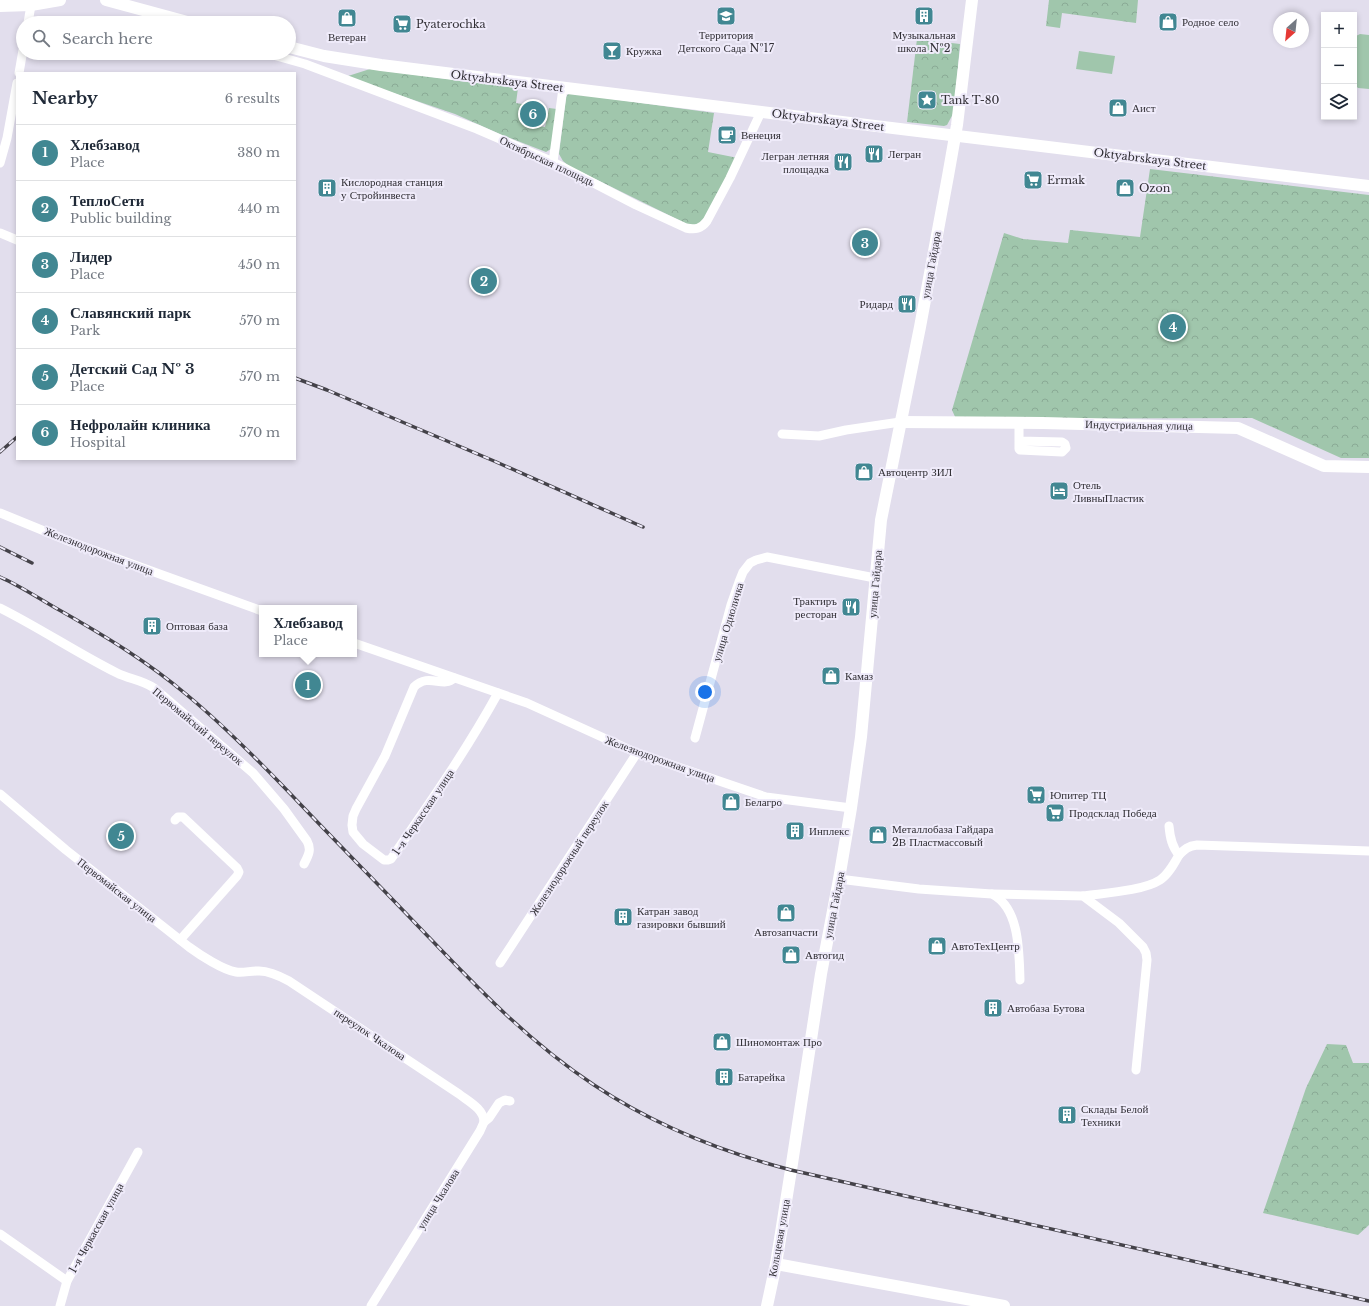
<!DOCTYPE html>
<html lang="en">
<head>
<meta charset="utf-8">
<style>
	body { margin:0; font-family:"Libre Baskerville",serif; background:#f2f2f3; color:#1f2937 }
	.controls { position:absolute; right:12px; top:12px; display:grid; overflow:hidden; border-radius:0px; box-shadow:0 2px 6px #0003 }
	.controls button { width:36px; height:36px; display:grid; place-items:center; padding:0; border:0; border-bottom:1px solid #e0e1e3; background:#fff; color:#1f2937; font:20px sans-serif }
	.compass { position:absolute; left:1273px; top:12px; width:36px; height:36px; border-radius:50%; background:#fff; box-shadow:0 2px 6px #0003; rotate:207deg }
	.you { position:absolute; left:705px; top:692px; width:14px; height:14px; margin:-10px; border:3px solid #fff; border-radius:50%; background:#1a73e8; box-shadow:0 0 0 6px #1a73e833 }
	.badge { display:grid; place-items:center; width:26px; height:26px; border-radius:50%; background:#418792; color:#fff; font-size:13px; font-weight:700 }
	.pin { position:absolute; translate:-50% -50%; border:2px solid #fff; box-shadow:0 1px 4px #0006 }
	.popup { position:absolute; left:259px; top:605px; width:98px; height:52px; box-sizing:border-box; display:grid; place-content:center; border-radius:0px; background:#fff; filter:drop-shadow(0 1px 3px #0005); font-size:13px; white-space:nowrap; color:#747a83 }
	.popup b { font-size:15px; color:#1f2937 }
	.popup::after { content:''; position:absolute; left:50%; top:100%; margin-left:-8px; border:8px solid transparent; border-top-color:#fff }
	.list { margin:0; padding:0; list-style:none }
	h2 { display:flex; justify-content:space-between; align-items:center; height:52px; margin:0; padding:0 16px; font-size:17px }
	h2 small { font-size:13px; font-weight:400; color:#747a83 }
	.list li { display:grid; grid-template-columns:26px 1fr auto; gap:12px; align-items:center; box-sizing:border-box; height:56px; padding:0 16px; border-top:1px solid #e0e1e3 }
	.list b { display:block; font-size:15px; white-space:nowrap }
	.list p { margin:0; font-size:13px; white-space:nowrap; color:#747a83 }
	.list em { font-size:13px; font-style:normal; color:#747a83 }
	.icon { flex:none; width:22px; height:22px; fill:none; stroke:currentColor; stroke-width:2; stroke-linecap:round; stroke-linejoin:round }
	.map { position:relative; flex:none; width:1369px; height:1306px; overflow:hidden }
	.search { position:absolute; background:#fff; box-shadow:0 2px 6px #0003; left:16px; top:16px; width:280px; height:44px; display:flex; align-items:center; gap:10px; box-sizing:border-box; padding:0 14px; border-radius:22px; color:#747a83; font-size:15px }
	.panel { position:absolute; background:#fff; box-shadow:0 2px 6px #0003; left:16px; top:72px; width:280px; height:388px; border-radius:0px }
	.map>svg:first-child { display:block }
</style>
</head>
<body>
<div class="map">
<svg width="1369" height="1306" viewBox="0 0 1369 1306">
	<defs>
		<pattern id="forest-crowns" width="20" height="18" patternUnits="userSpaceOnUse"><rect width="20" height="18" fill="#a0c6ac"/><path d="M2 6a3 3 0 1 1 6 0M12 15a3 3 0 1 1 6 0" fill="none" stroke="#8aaa95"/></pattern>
	</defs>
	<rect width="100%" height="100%" fill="#e2deed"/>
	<g fill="#a0c6ac">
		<polygon points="1360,34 1369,35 1369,89 1358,88 1354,84 1354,37"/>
		<polygon points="1079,51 1115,56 1112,74 1076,69"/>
	</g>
	<g fill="url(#forest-crowns)">
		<polygon points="1049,0 1138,0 1136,23 1062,13 1060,28 1046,26"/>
		<polygon points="917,39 960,44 954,112 947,125 944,126 907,122"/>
		<polygon points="370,69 518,88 516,103 522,104 521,123 545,127 549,108 557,109 551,149 546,152 502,135 455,114 349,78 348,76"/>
		<polygon points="569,93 714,113 708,152 738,158 704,222 691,226 569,166 563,161 559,154 566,97"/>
		<polygon points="1150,169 1369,195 1369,458 1341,458 1252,418 956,419 952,410 1004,233 1023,239 1068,243 1070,230 1140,237"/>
		<polygon points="1327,1044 1346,1045 1353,1063 1369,1063 1369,1225 1358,1235 1263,1213 1306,1088"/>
	</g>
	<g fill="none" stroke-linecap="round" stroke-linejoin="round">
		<g stroke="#fff" stroke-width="9">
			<polyline points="28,23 31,5"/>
			<path d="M266,53L305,64L477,129L553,162L636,205L686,228C695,230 701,229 707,221L730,178L761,112"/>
			<polyline points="19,73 23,50"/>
			<polyline points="553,162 563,88"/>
			<polyline points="0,163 7,138 17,83"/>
			<polyline points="0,233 17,240"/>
			<polyline points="782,434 819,436 846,430 900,422"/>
			<polyline points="1019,441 1062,442 1065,444 1066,448 1062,452 1020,450 1019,449 1019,423"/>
			<polyline points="0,513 71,542 262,611"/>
			<path d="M0,608C40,628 77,653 117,673C129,679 142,680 154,688L253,773L284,809L307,841C312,850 308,856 304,864"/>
			<polyline points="354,643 527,703 637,753 766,797 851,808"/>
			<path d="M454,678C443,689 429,672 414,687L385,756L356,809L353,816L352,825L353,832L363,844L384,860H388L391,859C429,804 466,751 498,693"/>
			<polyline points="695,738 731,605 739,582 743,572 750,563 756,560 767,557 875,578"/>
			<path d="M0,794L66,850L189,947C200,955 223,970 236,972C243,973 250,971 257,971C268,970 280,976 289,981L459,1094C468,1101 484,1109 484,1122"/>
			<polyline points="175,820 178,817 183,817 237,868 239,872 237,876 180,940"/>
			<path d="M1179,855C1185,849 1188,846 1197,845L1369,851"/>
			<path d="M839,879L919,889L992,894C1020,908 1019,953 1020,980"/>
			<polyline points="992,894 1083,896 1119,923 1143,947 1146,953 1147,960 1136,1070"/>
			<path d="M1083,896C1104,893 1143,891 1160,880C1168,875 1174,864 1179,855C1172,847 1170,838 1169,826"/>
			<polyline points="500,963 637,753"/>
			<polyline points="0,1234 67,1281"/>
			<polyline points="60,1306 67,1281 138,1152"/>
			<polyline points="371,1306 480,1131 484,1122 489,1118 499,1103 505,1100 510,1101"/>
		</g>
		<g stroke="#fff" stroke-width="12">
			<polyline points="106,0 191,23"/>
			<polyline points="0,6 31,5 60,0"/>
			<path d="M289,47L324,56L381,65C710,107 1040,145 1369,186"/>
			<polyline points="900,422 1043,423 1238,428 1324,466 1369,467"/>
			<polyline points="776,1264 1004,1306"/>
			<polyline points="767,1306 776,1264 791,1170 821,974 839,879 851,808 861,737 881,520 920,327 948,176 957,125 972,0"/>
		</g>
		<g stroke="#444249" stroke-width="3.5">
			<g id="rail">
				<polyline points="295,378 327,390 494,461 643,527"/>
				<polyline points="0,452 17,437"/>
				<polyline points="0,547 32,563"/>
				<path d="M0,577C21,586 41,600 61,611C105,636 148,662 187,695C228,729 266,768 303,807C341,847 380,886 418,926C473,983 527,1041 594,1085C654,1125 722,1152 791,1170L1369,1301"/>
			</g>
		</g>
		<use href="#rail" stroke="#efebfa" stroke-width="2" stroke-dasharray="6" stroke-linecap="butt"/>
	</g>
	<defs>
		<g id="school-square" transform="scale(1)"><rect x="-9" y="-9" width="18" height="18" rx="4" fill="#418792" stroke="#efebfa"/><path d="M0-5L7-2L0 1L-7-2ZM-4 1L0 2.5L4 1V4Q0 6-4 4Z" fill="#fff"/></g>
		<g id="building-square" transform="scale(1)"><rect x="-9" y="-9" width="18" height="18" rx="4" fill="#418792" stroke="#efebfa"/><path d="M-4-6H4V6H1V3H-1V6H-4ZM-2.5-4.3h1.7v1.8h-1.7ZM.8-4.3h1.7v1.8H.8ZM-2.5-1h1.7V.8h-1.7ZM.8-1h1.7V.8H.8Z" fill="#fff"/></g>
		<g id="shop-square" transform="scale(1)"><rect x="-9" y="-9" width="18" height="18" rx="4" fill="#418792" stroke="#efebfa"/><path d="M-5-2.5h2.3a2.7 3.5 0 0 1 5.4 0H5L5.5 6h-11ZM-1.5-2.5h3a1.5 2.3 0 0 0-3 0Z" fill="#fff"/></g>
		<g id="supermarket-square" transform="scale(1)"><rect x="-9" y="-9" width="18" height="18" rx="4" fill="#418792" stroke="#efebfa"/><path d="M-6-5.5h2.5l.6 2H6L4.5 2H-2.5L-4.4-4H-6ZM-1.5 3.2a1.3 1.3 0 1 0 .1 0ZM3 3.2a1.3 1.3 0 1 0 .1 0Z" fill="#fff"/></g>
		<g id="bar-square" transform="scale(1)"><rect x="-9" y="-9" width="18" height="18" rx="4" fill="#418792" stroke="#efebfa"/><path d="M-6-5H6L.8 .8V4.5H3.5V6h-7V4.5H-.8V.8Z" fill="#fff"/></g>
		<g id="sight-square" transform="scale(1)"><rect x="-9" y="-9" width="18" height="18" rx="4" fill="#418792" stroke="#efebfa"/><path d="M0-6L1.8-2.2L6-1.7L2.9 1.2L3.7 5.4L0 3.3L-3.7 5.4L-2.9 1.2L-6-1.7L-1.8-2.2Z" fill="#fff"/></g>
		<g id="cafe-square" transform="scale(1)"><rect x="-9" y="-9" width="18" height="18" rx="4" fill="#418792" stroke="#efebfa"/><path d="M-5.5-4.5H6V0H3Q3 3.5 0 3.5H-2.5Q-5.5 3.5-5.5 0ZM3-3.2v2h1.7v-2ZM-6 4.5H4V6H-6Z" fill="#fff"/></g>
		<g id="restaurant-square" transform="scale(1)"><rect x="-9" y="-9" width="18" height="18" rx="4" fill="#418792" stroke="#efebfa"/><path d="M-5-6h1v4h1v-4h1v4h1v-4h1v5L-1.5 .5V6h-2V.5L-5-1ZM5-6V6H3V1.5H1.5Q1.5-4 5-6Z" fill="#fff"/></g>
		<g id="hotel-square" transform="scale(1)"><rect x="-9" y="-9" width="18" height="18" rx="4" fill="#418792" stroke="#efebfa"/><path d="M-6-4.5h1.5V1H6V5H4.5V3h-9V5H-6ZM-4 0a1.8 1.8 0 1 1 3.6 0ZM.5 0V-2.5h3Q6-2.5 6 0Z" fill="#fff"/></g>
	</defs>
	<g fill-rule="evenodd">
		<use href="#school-square" x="726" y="16"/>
		<use href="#building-square" x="924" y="16"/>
		<use href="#shop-square" x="347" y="18"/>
		<use href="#shop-square" x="1168" y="22"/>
		<use href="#supermarket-square" x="402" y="24"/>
		<use href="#bar-square" x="612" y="51"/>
		<use href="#sight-square" x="927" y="100"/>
		<use href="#shop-square" x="1118" y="108"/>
		<use href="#cafe-square" x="727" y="135"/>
		<use href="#restaurant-square" x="874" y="154"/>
		<use href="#restaurant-square" x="843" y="162"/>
		<use href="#supermarket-square" x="1033" y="180"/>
		<use href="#building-square" x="327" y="188"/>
		<use href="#shop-square" x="1125" y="188"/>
		<use href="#restaurant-square" x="907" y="304"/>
		<use href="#shop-square" x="864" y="472"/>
		<use href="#hotel-square" x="1059" y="491"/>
		<use href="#restaurant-square" x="851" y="607"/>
		<use href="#building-square" x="152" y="626"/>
		<use href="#shop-square" x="831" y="676"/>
		<use href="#supermarket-square" x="1036" y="795"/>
		<use href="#shop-square" x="731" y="802"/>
		<use href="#supermarket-square" x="1055" y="813"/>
		<use href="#building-square" x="795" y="831"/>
		<use href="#shop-square" x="878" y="835"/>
		<use href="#shop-square" x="786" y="913"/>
		<use href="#building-square" x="623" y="917"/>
		<use href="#shop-square" x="937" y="946"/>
		<use href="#shop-square" x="791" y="955"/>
		<use href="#building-square" x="993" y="1008"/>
		<use href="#shop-square" x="722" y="1042"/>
		<use href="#building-square" x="724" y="1077"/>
		<use href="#building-square" x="1067" y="1115"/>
	</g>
	<g text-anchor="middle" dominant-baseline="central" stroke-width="4" stroke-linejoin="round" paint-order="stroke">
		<g font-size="11" fill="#312f35" stroke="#efebfa" text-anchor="start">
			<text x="1182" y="22">Родное село</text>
			<text x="416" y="24">Pyaterochka</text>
			<text x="726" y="35" text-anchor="middle">Территория<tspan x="726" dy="13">Детского Сада №17</tspan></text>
			<text x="924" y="35" text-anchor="middle">Музыкальная<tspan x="924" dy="13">школа №2</tspan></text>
			<text x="347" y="37" text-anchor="middle">Ветеран</text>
			<text x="626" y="51">Кружка</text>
			<text x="941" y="100">Tank T-80</text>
			<text x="1132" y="108">Аист</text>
			<text x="741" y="135">Венеция</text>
			<text x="888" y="154">Легран</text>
			<text x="829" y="156" text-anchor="end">Легран летняя<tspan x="829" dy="13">площадка</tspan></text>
			<text x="1047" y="180">Ermak</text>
			<text x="341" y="182">Кислородная станция<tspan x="341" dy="13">у Стройинвеста</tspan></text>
			<text x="1139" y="188">Ozon</text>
			<text x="893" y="304" text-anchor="end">Ридард</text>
			<text x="878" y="472">Автоцентр ЗИЛ</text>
			<text x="1073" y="485">Отель<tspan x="1073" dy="13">ЛивныПластик</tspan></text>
			<text x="837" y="601" text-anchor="end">Трактиръ<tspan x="837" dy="13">ресторан</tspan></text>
			<text x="166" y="626">Оптовая база</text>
			<text x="845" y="676">Камаз</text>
			<text x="1050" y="795">Юпитер ТЦ</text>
			<text x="745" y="802">Белагро</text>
			<text x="1069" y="813">Продсклад Победа</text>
			<text x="892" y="829">Металлобаза Гайдара<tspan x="892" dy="13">2В Пластмассовый</tspan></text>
			<text x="809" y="831">Инплекс</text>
			<text x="637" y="911">Катран завод<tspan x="637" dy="13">газировки бывший</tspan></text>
			<text x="786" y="932" text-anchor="middle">Автозапчасти</text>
			<text x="951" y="946">АвтоТехЦентр</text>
			<text x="805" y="955">Автогид</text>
			<text x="1007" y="1008">Автобаза Бутова</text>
			<text x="736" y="1042">Шиномонтаж Про</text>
			<text x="738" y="1077">Батарейка</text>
			<text x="1081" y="1109">Склады Белой<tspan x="1081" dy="13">Техники</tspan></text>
		</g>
		<g font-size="11" fill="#312f35" stroke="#efebfa">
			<text transform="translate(507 81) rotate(7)">Oktyabrskaya Street</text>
			<text transform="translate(828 120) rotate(7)">Oktyabrskaya Street</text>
			<text transform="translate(1150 159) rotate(7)">Oktyabrskaya Street</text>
			<text transform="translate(547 161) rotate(25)">Октябрьская площадь</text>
			<text transform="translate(931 265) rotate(-80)">улица Гайдара</text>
			<text transform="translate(1139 425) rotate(1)">Индустриальная улица</text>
			<text transform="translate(99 551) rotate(21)">Железнодорожная улица</text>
			<text transform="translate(875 584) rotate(-85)">улица Гайдара</text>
			<text transform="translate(728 622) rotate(-73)">улица Одноличка</text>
			<text transform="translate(198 726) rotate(40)">Первомайский переулок</text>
			<text transform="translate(660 759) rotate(20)">Железнодорожная улица</text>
			<text transform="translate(423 812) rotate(-56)">1-я Черкасская улица</text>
			<text transform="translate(569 858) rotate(-57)">Железнодорожный переулок</text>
			<text transform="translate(117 890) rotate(38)">Первомайская улица</text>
			<text transform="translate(834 905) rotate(-79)">улица Гайдара</text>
			<text transform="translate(370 1034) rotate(34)">переулок Чкалова</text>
			<text transform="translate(438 1199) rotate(-58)">улица Чкалова</text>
			<text transform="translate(96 1228) rotate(-61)">1-я Черкасская улица</text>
			<text transform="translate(779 1238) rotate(-80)">Кольцевая улица</text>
		</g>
	</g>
</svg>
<div class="controls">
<button>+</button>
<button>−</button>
<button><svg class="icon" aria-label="layers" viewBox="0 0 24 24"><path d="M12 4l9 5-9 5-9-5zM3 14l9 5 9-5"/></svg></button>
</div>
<svg class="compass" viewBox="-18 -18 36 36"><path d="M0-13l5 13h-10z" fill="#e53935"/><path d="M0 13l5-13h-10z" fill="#747a83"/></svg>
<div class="you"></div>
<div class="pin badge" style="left:308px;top:685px">1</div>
<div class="popup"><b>Хлебзавод</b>Place</div>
<div class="pin badge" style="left:484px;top:281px">2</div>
<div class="pin badge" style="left:865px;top:243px">3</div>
<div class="pin badge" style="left:1173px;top:327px">4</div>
<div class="pin badge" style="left:121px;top:836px">5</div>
<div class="pin badge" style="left:533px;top:114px">6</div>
<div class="search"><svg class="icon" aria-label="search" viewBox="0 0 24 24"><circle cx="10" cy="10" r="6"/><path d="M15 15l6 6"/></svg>Search here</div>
<section class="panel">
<h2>Nearby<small>6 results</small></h2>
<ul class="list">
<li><span class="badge">1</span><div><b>Хлебзавод</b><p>Place</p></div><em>380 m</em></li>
<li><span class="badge">2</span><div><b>ТеплоСети</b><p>Public building</p></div><em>440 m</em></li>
<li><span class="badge">3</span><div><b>Лидер</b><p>Place</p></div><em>450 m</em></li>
<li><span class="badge">4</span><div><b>Славянский парк</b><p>Park</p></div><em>570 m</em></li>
<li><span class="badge">5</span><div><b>Детский Сад № 3</b><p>Place</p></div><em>570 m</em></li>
<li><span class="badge">6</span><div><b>Нефролайн клиника</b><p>Hospital</p></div><em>570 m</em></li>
</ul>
</section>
</div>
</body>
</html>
